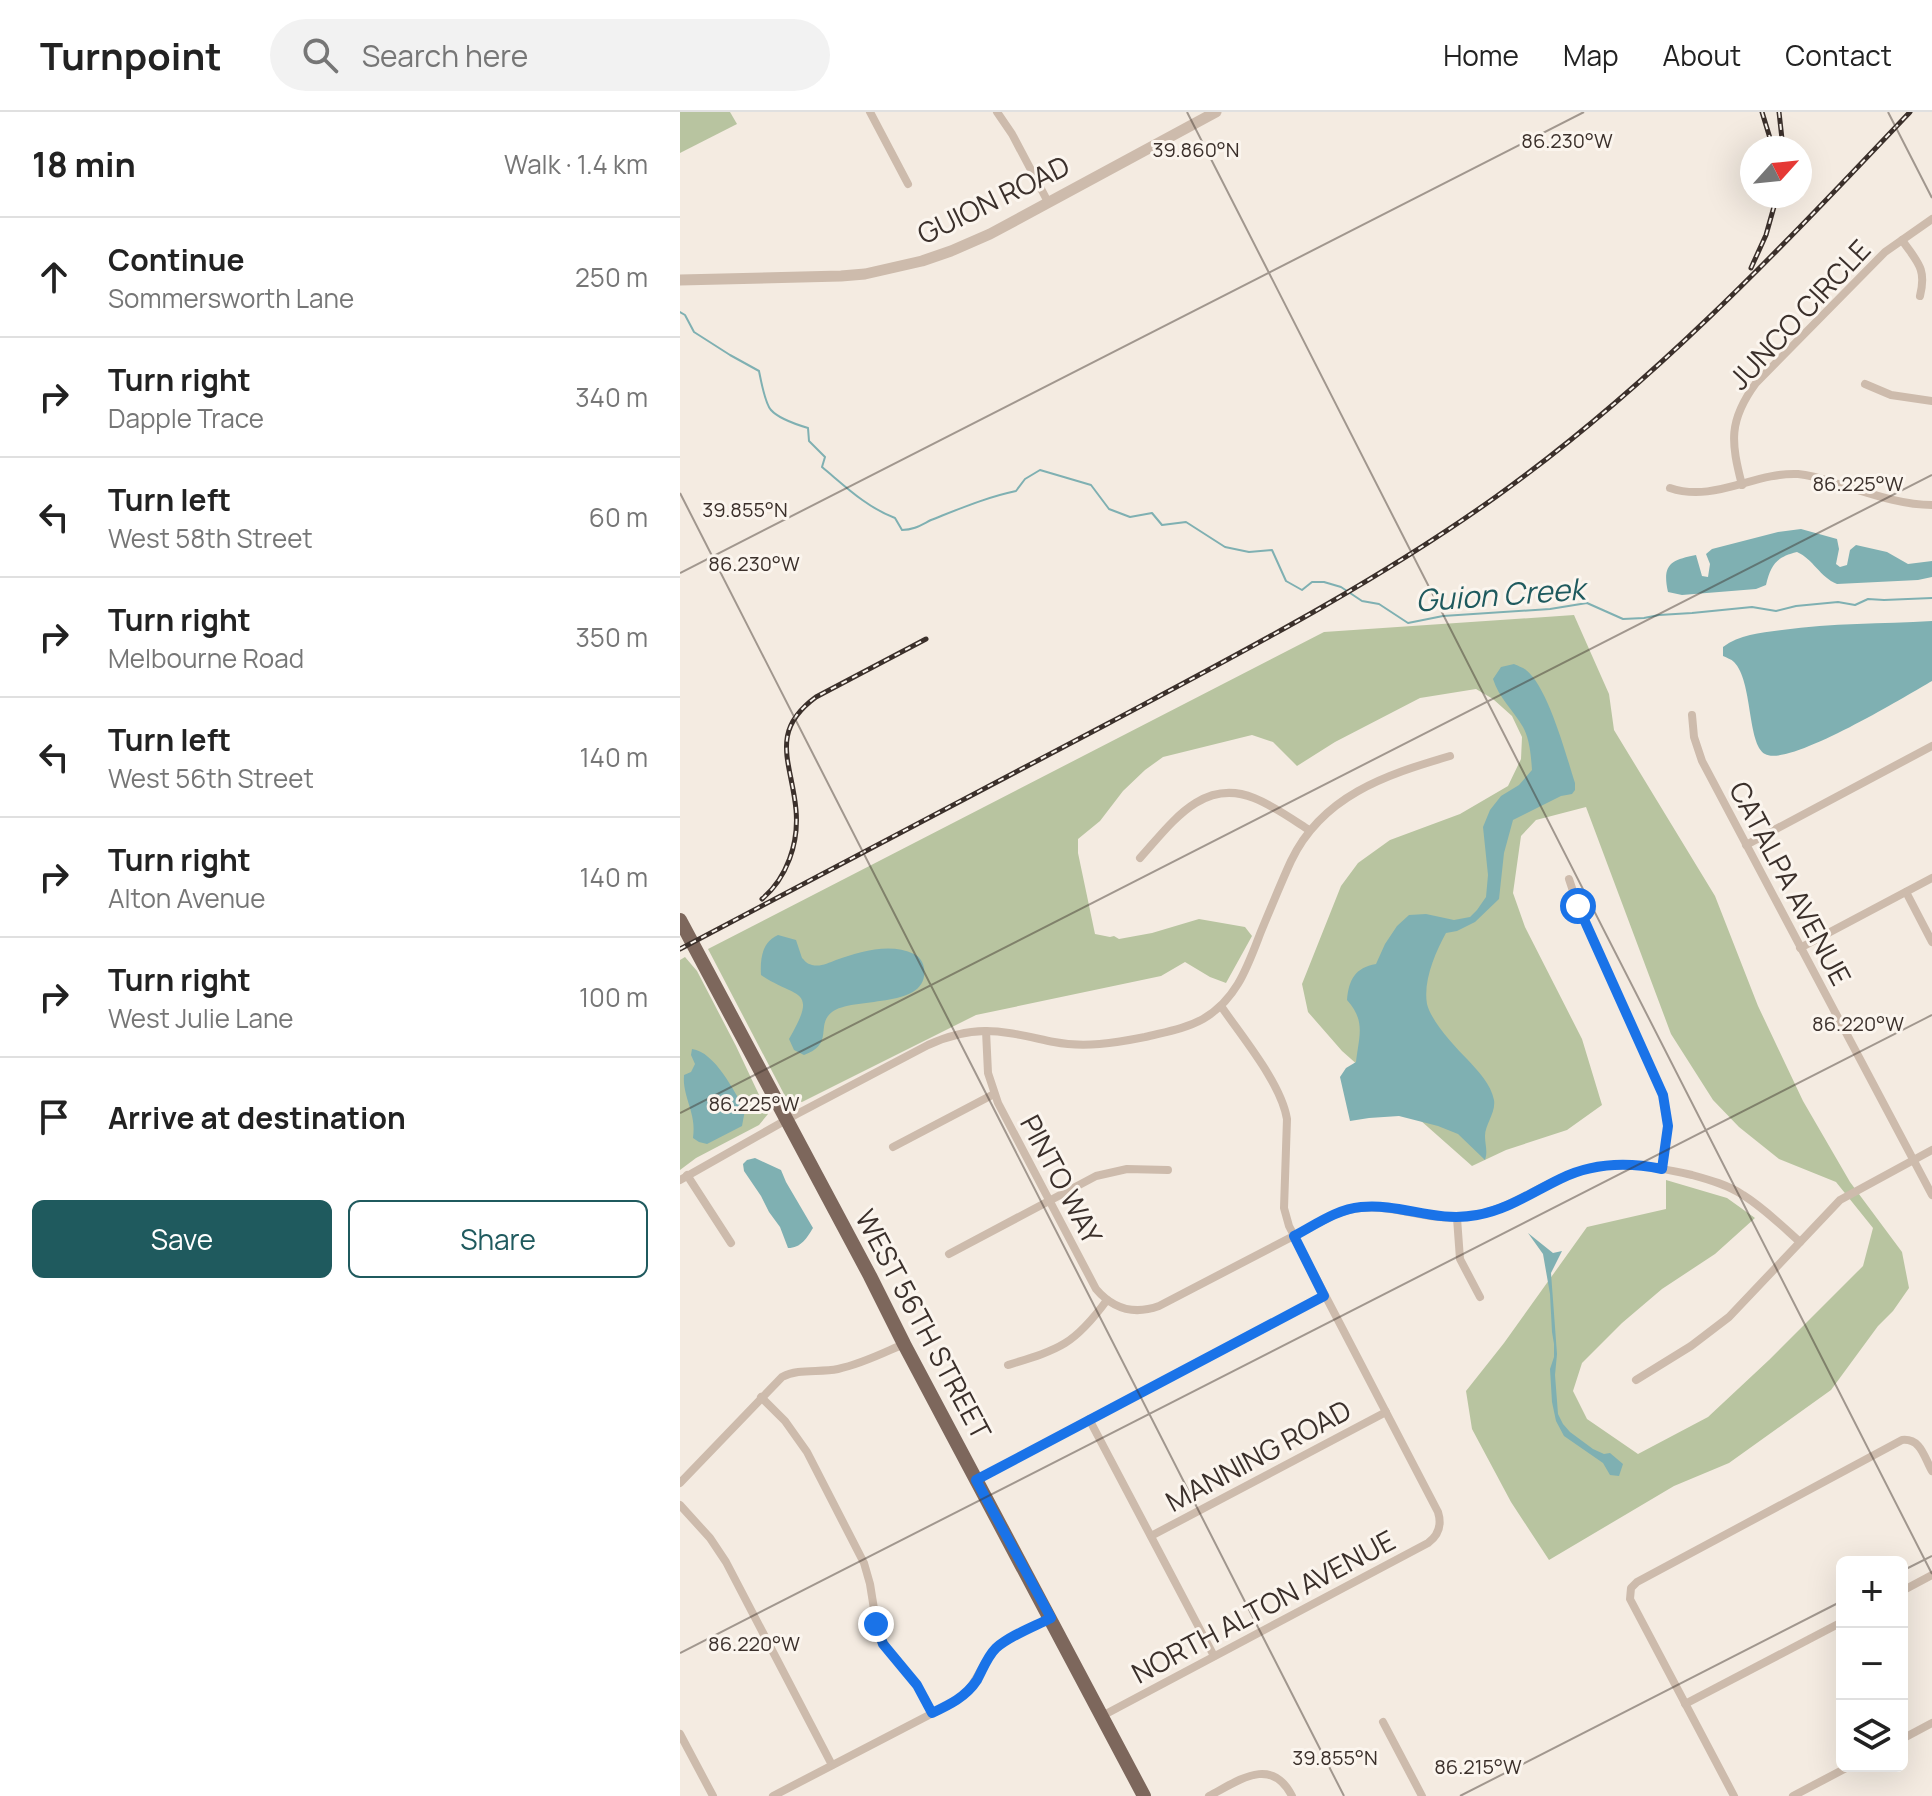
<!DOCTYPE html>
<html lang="en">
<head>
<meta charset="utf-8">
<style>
	body { margin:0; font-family:Manrope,sans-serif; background:#f2f2f2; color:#222 }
	.controls { position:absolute; right:24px; bottom:24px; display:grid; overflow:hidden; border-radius:12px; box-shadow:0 8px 32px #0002 }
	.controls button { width:72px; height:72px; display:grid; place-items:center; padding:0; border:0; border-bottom:2px solid #e0e0e0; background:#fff; color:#222; font:40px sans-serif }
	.compass { position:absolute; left:1060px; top:24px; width:72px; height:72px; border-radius:50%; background:#fff; box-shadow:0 8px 32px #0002; rotate:63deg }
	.stop { position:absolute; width:24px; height:24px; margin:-18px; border:6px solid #1a73e8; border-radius:50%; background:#fff }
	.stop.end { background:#1a73e8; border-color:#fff; box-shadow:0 2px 8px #0008 }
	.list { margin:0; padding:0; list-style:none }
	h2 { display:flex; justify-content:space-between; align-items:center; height:104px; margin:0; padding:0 32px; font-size:34px }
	h2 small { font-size:26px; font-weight:400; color:#767676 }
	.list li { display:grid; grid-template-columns:52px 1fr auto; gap:24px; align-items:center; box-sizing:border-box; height:120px; padding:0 32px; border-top:2px solid #e0e0e0 }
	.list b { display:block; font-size:30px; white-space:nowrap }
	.list p { margin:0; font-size:26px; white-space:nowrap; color:#767676 }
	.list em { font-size:26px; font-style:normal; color:#767676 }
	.actions { display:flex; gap:16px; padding:24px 32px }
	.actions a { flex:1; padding:18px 0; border:2px solid #1f5a5e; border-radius:12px; text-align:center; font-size:28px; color:#1f5a5e }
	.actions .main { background:#1f5a5e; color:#fff }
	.icon { flex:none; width:44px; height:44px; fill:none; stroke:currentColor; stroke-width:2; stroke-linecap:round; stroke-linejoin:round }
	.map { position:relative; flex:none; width:1252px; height:1684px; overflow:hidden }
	header { display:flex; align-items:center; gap:48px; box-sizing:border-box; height:112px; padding:0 40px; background:#fff; border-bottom:2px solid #e0e0e0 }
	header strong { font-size:38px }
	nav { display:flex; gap:44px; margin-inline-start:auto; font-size:28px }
	.search { width:560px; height:72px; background:#f2f2f2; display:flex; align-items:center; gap:20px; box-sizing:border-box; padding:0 28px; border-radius:44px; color:#767676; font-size:30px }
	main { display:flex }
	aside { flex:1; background:#fff }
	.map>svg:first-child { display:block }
</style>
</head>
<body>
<header>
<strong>Turnpoint</strong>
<div class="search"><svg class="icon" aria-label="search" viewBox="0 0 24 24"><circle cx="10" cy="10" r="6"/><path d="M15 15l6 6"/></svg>Search here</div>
<nav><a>Home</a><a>Map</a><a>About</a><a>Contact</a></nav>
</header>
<main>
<aside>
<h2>18 min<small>Walk · 1.4 km</small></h2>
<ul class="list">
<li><svg class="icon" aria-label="ahead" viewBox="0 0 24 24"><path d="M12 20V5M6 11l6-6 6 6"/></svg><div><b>Continue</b><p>Sommersworth Lane</p></div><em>250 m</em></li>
<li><svg class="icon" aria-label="right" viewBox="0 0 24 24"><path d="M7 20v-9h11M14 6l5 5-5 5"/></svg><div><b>Turn right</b><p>Dapple Trace</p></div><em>340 m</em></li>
<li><svg class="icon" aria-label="left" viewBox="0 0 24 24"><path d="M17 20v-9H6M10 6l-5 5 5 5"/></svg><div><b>Turn left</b><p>West 58th Street</p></div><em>60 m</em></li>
<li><svg class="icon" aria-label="right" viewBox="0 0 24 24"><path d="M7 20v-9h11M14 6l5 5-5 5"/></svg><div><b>Turn right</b><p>Melbourne Road</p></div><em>350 m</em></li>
<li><svg class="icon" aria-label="left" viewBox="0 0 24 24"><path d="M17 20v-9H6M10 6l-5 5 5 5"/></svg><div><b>Turn left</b><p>West 56th Street</p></div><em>140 m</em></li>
<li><svg class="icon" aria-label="right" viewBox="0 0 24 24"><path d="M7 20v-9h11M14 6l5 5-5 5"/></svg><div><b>Turn right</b><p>Alton Avenue</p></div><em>140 m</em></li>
<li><svg class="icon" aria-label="right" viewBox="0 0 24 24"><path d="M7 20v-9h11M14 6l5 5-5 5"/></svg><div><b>Turn right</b><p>West Julie Lane</p></div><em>100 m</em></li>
<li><svg class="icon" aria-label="arrive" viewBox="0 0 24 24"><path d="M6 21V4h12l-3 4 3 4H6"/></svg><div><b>Arrive at destination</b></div></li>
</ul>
<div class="actions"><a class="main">Save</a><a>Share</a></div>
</aside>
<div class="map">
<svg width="1252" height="1684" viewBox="0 0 1252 1684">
	<rect width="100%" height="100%" fill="#f4ebe1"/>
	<g fill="#b8c4a0">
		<polygon points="0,0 50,0 57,12 0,41"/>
		<polygon points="894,503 929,582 934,618 1035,784 1078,894 1123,989 1170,1070 1222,1140 1229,1176 1213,1199 1198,1214 1151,1278 1049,1351 994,1374 869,1448 831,1390 792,1317 786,1279 824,1231 907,1115 986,1097 986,1068 1047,1086 1075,1106 1035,1142 982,1177 942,1211 902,1251 893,1279 907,1307 958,1342 1028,1305 1089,1248 1183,1154 1193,1116 1156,1070 1099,1047 1059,1015 1033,988 991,922 906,695 856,708 841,724 833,781 845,815 902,927 922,993 887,1018 826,1038 792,1054 662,939 628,900 622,872 661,774 678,751 710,728 780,702 828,674 841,647 842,625 832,604 813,587 796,577 740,586 655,630 617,654 593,630 572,623 483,645 465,658 443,679 420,709 398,727 398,741 415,822 430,825 434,824 439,827 472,821 519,807 565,815 572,824 546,871 530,865 505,850 481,864 296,903 122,990 105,984 28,837 644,520"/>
		<polygon points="5,845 17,859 56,934 88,1002 79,1013 16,1046 0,1058 0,848"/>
	</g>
	<g fill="#7fb0b2">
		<path d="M1121,417L1157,427L1159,437L1156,452L1160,455L1167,453L1170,438L1176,433L1207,440L1228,452L1252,449V465L1238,468L1157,472C1140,465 1133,447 1117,440C1096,445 1091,453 1086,473L1076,477L1002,483L988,480C982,453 990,448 1016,443L1022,464L1028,465L1030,452L1026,442L1032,437L1098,420Z"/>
		<path d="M1252,509V569C1226,584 1108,656 1085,642C1067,632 1073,569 1054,550C1051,547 1047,546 1043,544V535C1060,522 1081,521 1102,518C1152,511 1202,512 1252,509Z"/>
		<path d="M834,552C836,553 844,556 846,558C868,575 886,643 895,671V678L892,682L881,684L833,708L824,741L819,787L795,810L777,819L766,821C755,841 743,869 747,892C751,909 775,935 787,947C798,959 811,972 814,988C816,1001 805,1012 805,1024C805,1033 808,1039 805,1048L778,1022L758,1014L719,1004L689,1006L670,1009L660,965L666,956L676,950C679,924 686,909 667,888C669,867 675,856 696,852L705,832L717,814L729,803L746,802L774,808L790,805L797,798L806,785L808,763L803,715L810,698L821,684L839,673L852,658C851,644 850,628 843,615C833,598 819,586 813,567L821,555Z"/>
		<path d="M98,823L116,828L122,846C126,850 126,851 132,853C141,855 148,851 156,848C179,840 210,830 234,842C240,845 243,850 244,856C250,898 173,884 152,900C135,913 155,932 124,943L114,938L109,927C139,875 117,887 81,863C80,847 82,830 98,823Z"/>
		<path d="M12,937C35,940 54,979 65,998L62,1014L27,1032L19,1030L13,1026C17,1001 2,985 4,963L11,960L15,952L11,943Z"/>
		<path d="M75,1046L101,1058L106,1070L133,1116C127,1126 121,1136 108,1136L100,1115L89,1100L81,1084L64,1059L63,1052L67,1048Z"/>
		<polygon points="848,1121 873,1141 882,1139 871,1161 877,1242 875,1263 878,1302 883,1312 890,1320 913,1337 924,1342 930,1341 943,1352 939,1364 930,1363 923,1351 884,1324 876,1309 872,1290 870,1257 874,1245 874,1232 872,1220 870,1182 863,1142"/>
	</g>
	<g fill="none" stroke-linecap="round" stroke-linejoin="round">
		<path stroke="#7fb0b2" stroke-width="2" d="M0,200L5,203L14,220L50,243L79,259C81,269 85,291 91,298C98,306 118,313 128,316L129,329L145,345L142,355C165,374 186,395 215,406L222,418C234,418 241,413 251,408C279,397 307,385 336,379L345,367L360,358L411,373L429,397L450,405L472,401L482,413L506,410L545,435L569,440L592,438L606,469L622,478L632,470H644L661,475L682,489L699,492L728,511L763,504L870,497L907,491L943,507L964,506L979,503L1012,501L1072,495L1096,499L1116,494L1158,490L1175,493L1188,487L1204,488L1252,486"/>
		<g stroke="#cdbbac" stroke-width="8">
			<polyline points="190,0 228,72"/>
			<polyline points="317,0 332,22 368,90"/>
			<path d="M1222,128C1237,150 1247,156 1240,184"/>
			<polyline points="1185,272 1211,283 1252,289"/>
			<path d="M1062,373C1051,330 1048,309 1076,271L1205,140L1252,107"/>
			<path d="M990,376C1034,391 1074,360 1118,362C1131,363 1143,367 1155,371C1186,380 1219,393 1252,393"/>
			<polyline points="1012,603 1014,625 1022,649 1252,1083"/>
			<polyline points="1066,733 1252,634"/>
			<path d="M460,746C491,712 522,665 574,686C594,694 612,707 629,718"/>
			<polyline points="889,767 898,794 983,983 988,1014 982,1057"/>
			<polyline points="1226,780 1252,830"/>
			<polyline points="1120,836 1252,766"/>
			<path d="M306,919L308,961L318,991L416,1177C433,1197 454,1203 479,1194L652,1104C698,1082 738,1110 784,1105C823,1101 851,1078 886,1064C928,1047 969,1053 1012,1063C1030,1068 1048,1073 1063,1083C1084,1096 1102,1114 1120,1130"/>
			<polyline points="213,1035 314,982"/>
			<polyline points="7,1063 51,1131"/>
			<path d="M0,1068L115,1003L248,933C298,910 325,920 374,930C404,936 435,931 465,925C485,920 505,917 523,907C556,888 567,856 580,822C590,798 600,773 611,749C642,684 705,663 770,644"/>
			<polyline points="777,1106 780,1147 800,1185"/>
			<polyline points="269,1142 416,1064 447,1057 488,1058"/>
			<path d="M328,1253C380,1237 394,1233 427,1188"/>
			<polyline points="956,1268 1011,1234 1049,1205 1160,1088 1252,1038"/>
			<polyline points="81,1285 105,1309 127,1340 184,1451 190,1472 198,1522 210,1541 237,1573 252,1601"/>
			<polyline points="409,1307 534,1544"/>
			<polyline points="296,1368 644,1184"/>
			<path d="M0,1371L102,1265C119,1256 139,1261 158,1257C182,1252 203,1241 224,1232"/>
			<polyline points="0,1393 30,1426 46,1450 152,1653"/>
			<polyline points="471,1424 706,1300"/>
			<polyline points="1222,1479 1252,1463"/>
			<polyline points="1005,1592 1162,1510"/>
			<path d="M422,1604L748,1431C759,1423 762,1413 758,1400L609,1114L604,1096L607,1007C601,971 562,925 541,894"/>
			<polyline points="703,1610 742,1684"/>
			<polyline points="0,1622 33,1684"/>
			<polyline points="1222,1627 1252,1611"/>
			<path d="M93,1684L278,1588C298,1572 299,1554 315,1538C329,1523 352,1515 370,1506"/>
			<path d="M529,1684C558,1669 591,1643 612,1684"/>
			<path d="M1054,1684L950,1487L951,1476L957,1470L1222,1328C1241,1326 1244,1345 1252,1359"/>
			<polyline points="1113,1684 1170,1654"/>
		</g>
		<polyline stroke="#cdbbac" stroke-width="11" points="0,168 161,164 185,162 242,149 271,139 310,122 536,0"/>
		<polyline stroke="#7d675c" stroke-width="14" points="0,808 190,1164 224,1232 464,1684"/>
		<g stroke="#3b302b" stroke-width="5">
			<g id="rail">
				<polyline points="1082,0 1093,36"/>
				<polyline points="1099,0 1103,36"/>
				<polyline points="1071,156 1086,123 1097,84"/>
				<path d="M82,787C107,766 119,731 116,698C112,651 88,620 136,585L246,527"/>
				<path d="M0,837C142,762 284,687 427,612C560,541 694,472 817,384C971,274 1100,137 1230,0"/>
			</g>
		</g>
		<use href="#rail" stroke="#fbf5ee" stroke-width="2" stroke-dasharray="6" stroke-linecap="butt"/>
	</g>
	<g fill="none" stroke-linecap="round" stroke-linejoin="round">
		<path stroke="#1a73e8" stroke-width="10" d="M196,1512L203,1532L237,1573L252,1601C269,1593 286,1585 297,1568C303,1557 307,1545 316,1536C331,1523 353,1515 371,1506L296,1368L644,1184L614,1124C635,1113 657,1097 681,1095C721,1091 755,1111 797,1103C827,1098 853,1080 880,1067C912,1051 948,1050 982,1057L988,1014L983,983L898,794"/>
	</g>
	<path fill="none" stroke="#3b302b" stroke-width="2" stroke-opacity="0.45" d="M507,0L1252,1462M1208,0L1252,86M0,381L664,1684M0,461L904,0M0,1001L1252,363M1222,1459L1252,1444M0,1541L1252,903M780,1684L1162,1489"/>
	<g text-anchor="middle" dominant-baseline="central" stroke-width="6" stroke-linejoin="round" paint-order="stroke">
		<g font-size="28" fill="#3b302b" stroke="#fbf5ee">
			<text transform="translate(313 87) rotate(-26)">GUION ROAD</text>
			<text transform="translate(1119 202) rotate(-47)">JUNCO CIRCLE</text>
			<text transform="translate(1111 771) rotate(62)">CATALPA AVENUE</text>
			<text transform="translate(382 1067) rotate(62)">PINTO WAY</text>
			<text transform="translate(244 1212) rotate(62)">WEST 56TH STREET</text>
			<text transform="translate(578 1343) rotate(-28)">MANNING ROAD</text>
			<text transform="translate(583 1494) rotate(-28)">NORTH ALTON AVENUE</text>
		</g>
		<g font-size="30" font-style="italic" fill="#1f5a5e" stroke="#fbf5ee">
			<text transform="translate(820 482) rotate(-4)">Guion Creek</text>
		</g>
	</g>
	<g font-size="20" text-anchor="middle" fill="#3b302b" stroke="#fbf5ee" stroke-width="6" stroke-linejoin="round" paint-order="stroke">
		<text x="887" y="36">86.230°W</text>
		<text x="516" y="45">39.860°N</text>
		<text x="1178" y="379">86.225°W</text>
		<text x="65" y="405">39.855°N</text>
		<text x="74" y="459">86.230°W</text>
		<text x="1178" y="919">86.220°W</text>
		<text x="74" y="999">86.225°W</text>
		<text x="74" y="1539">86.220°W</text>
		<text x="655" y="1653">39.855°N</text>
		<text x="798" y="1662">86.215°W</text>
	</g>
</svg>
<div class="controls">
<button>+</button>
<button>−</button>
<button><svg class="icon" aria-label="layers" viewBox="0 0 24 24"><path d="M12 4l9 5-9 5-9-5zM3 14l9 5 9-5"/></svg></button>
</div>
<svg class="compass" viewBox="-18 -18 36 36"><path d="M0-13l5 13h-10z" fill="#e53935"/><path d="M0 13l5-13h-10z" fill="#767676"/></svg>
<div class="stop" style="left:898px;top:794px"></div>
<div class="stop end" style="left:196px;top:1512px"></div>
</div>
</main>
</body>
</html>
